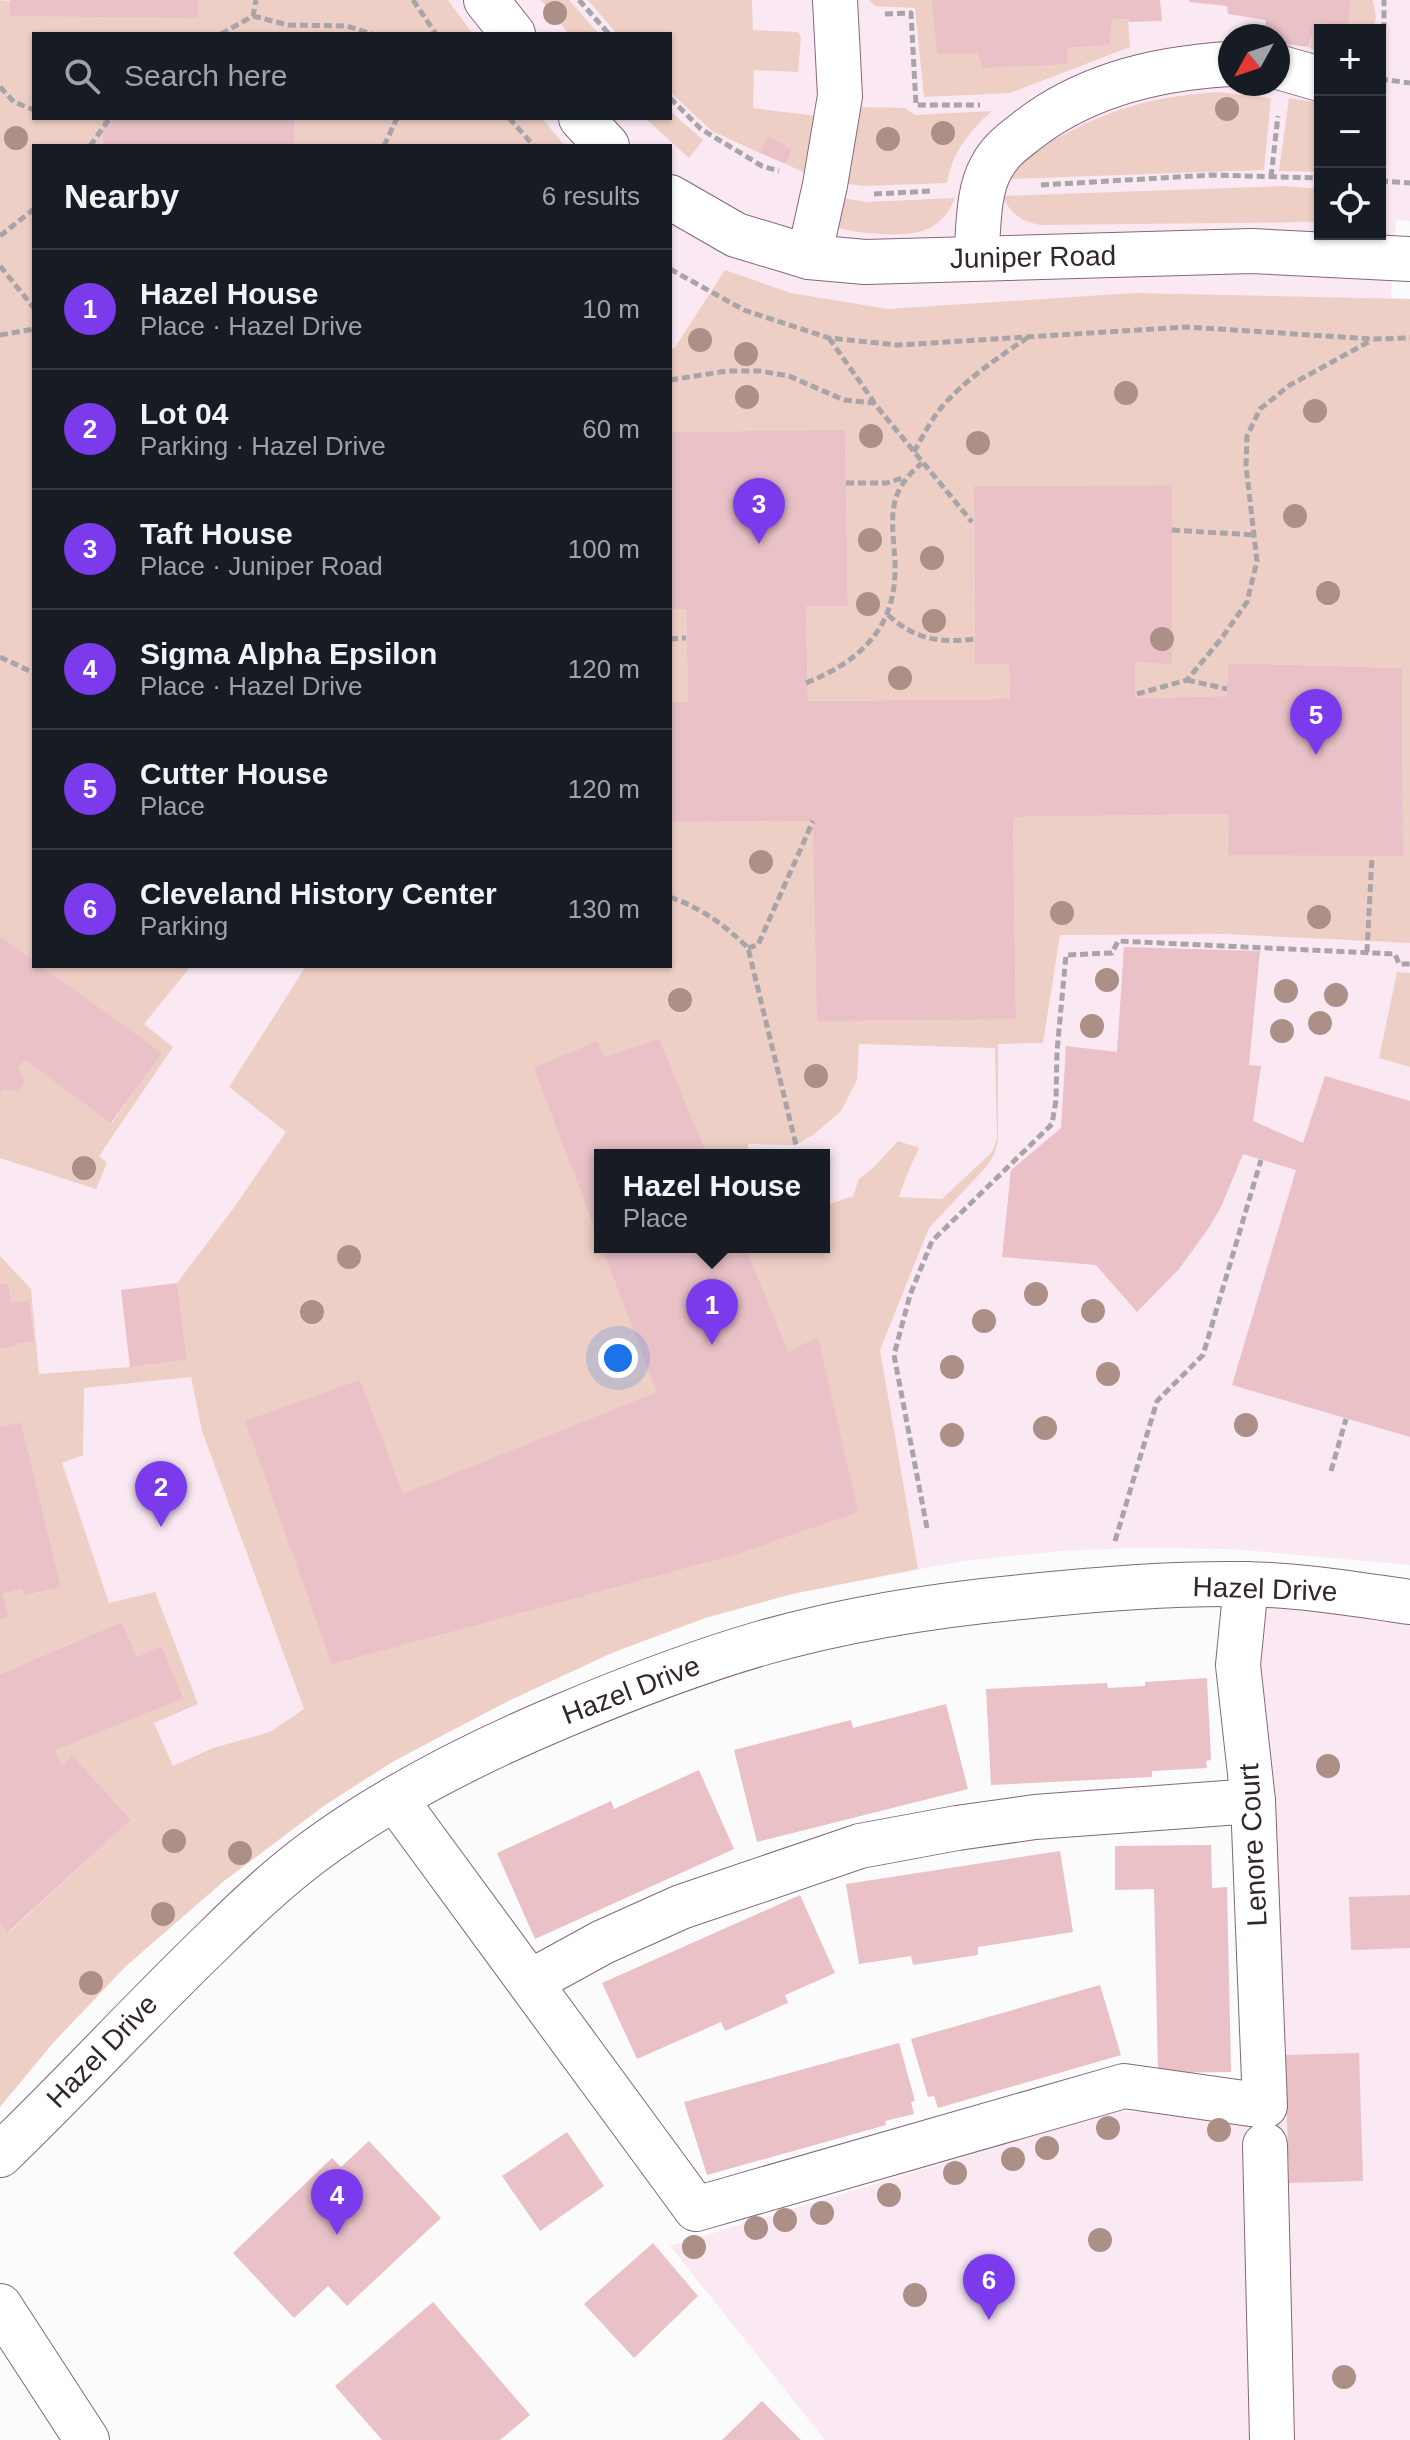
<!DOCTYPE html>
<html lang="en">
<head>
<meta charset="utf-8">
<style>
	body { margin:0; font-family:Arial,sans-serif; background:#242831; color:#f1f3f6 }
	.controls { position:absolute; right:24px; top:24px; display:grid; overflow:hidden; border-radius:0px; box-shadow:0 2px 6px #0004 }
	.controls button { width:72px; height:72px; display:grid; place-items:center; padding:0; border:0; border-bottom:2px solid #363941; background:#171b24; color:#f1f3f6; font:40px sans-serif }
	.compass { position:absolute; left:1218px; top:24px; width:72px; height:72px; border-radius:50%; background:#171b24; box-shadow:0 2px 6px #0004; rotate:230deg }
	.you { position:absolute; left:618px; top:1358px; width:28px; height:28px; margin:-20px; border:6px solid #fff; border-radius:50%; background:#1a73e8; box-shadow:0 0 0 12px #1a73e833 }
	.badge { display:grid; place-items:center; width:52px; height:52px; border-radius:50%; background:#7c3aed; color:#fff; font-size:26px; font-weight:700 }
	.pin { position:absolute; translate:-50% -66px; filter:drop-shadow(0 2px 4px #0008) }
	.pin::after { content:''; position:absolute; top:42px; width:28px; height:24px; background:inherit; clip-path:polygon(0 0,100% 0,50% 100%) }
	.popup { position:absolute; left:594px; top:1149px; width:236px; height:104px; box-sizing:border-box; display:grid; place-content:center; border-radius:0px; background:#171b24; filter:drop-shadow(0 2px 6px #0005); font-size:26px; white-space:nowrap; color:#9ea1a6 }
	.popup b { font-size:30px; color:#f1f3f6 }
	.popup::after { content:''; position:absolute; left:50%; top:100%; margin-left:-16px; border:16px solid transparent; border-top-color:#171b24 }
	.list { margin:0; padding:0; list-style:none }
	h2 { display:flex; justify-content:space-between; align-items:center; height:104px; margin:0; padding:0 32px; font-size:34px }
	h2 small { font-size:26px; font-weight:400; color:#9ea1a6 }
	.list li { display:grid; grid-template-columns:52px 1fr auto; gap:24px; align-items:center; box-sizing:border-box; height:120px; padding:0 32px; border-top:2px solid #363941 }
	.list b { display:block; font-size:30px; white-space:nowrap }
	.list p { margin:0; font-size:26px; white-space:nowrap; color:#9ea1a6 }
	.list em { font-size:26px; font-style:normal; color:#9ea1a6 }
	.icon { flex:none; width:44px; height:44px; fill:none; stroke:currentColor; stroke-width:2; stroke-linecap:round; stroke-linejoin:round }
	.map { position:relative; flex:none; width:1410px; height:2440px; overflow:hidden }
	.search { position:absolute; background:#171b24; box-shadow:0 2px 6px #0004; left:32px; top:32px; width:640px; height:88px; display:flex; align-items:center; gap:20px; box-sizing:border-box; padding:0 28px; border-radius:0px; color:#9ea1a6; font-size:30px }
	.panel { position:absolute; background:#171b24; box-shadow:0 2px 6px #0004; left:32px; top:144px; width:640px; height:824px; border-radius:0px }
	.map>svg:first-child { display:block }
</style>
</head>
<body>
<div class="map">
<svg width="1410" height="2440" viewBox="0 0 1410 2440">
	<rect width="100%" height="100%" fill="#fbfbfb"/>
	<g fill="#fae9f3" fill-rule="evenodd">
		<path d="M0,0H1410V221L1396,220L1391,298L1410,299V1565L1231,1549L1131,1548L1059,1551L962,1561L792,1594L705,1618L614,1652L463,1723L394,1761L325,1805L224,1881L126,1966L53,2043L0,2107ZM1320,30H1380V234H1320ZM34,34H670V118H34ZM1230,36H1278V84H1230ZM34,146H670V966H34ZM600,1155H824V1247H600Z"/>
		<polygon points="1246,1584 1410,1602 1410,2440 825,2440 670,2246 1115,2111 1253,2114"/>
	</g>
	<g fill="#eecfc5" fill-rule="evenodd">
		<polygon points="0,0 197,18 198,0 448,0 473,34 34,34 34,118 102,118 103,146 34,146 34,961 0,936"/>
		<polygon points="541,0 569,0 599,34 569,34"/>
		<polygon points="588,0 752,0 753,30 798,32 801,37 798,72 754,70 753,108 817,116 807,174 786,164 792,149 767,137 760,153 712,131 670,92 670,34 617,34"/>
		<polygon points="869,0 932,0 978,53 982,67 1067,48 1110,45 1112,20 1128,19 1130,47 1010,93 924,97 915,8 875,6"/>
		<polygon points="1351,0 1373,0 1376,19 1373,30 1320,30 1320,54 1309,47 1316,22 1348,29"/>
		<path d="M1218,92L1271,98L1264,170L1007,179C1012,173 1017,166 1023,160C1034,149 1051,141 1065,134C1120,105 1157,97 1218,92Z"/>
		<polygon points="1289,98 1320,103 1320,172 1279,171"/>
		<path d="M856,107L905,108L915,115L992,111C969,131 952,153 947,183L865,186L840,183Z"/>
		<polygon points="670,111 703,140 689,158 645,118 670,118"/>
		<polygon points="294,118 542,118 565,146 294,146"/>
		<path d="M1285,186L1320,189V222L1040,225C1020,221 1011,214 1002,196Z"/>
		<path d="M836,197L867,202L955,198C940,233 918,235 883,234C867,233 854,232 839,228L833,216Z"/>
		<path d="M725,270L791,293L888,309L1134,293L1410,299V943L1225,934L1060,935L1043,1043L998,1044V1139L995,1153L987,1166L929,1228L880,1350L918,1569L792,1594L705,1618L614,1652L510,1700L394,1761L325,1805L224,1881L126,1966L53,2043L0,2107V1923L9,1932L131,1820L72,1755L62,1765L55,1750L137,1657L122,1622L0,1674V1620L9,1617L3,1594L22,1589L25,1596L61,1587L21,1422L0,1427V1349L15,1347V1344L34,1342L30,1300L11,1302L8,1285H0V1256L31,1289L39,1374L130,1367L187,1360L177,1283L233,1209L286,1132L229,1087L306,966H670V822L813,821L1016,1019L1013,817L1229,814V855H1403L1402,668L1228,663L1227,696L1135,698V662L1172,663L1171,485L974,486L975,664H1009L1010,699L808,701L806,606H848L845,431L670,432V347L674,349ZM859,1044L995,1048L997,1139L992,1152L942,1199L899,1197L906,1177L919,1148L898,1141L874,1167L859,1179L853,1196L824,1206V1247H600V1155H748V1144L796,1145L813,1135L841,1111L857,1080ZM191,1377L202,1431L304,1709L270,1732L213,1748L173,1766L154,1723L198,1704L155,1592L109,1603L62,1463L83,1455L84,1388Z"/>
		<polygon points="670,609 686,609 688,702 670,702"/>
		<path d="M41,966H191L144,1024L173,1047L99,1156L107,1163L96,1189L0,1158V1095L3,1089L17,1092C24,1085 27,1077 18,1069L25,1060L112,1123L161,1053Z"/>
		<polygon points="1397,972 1410,973 1410,1067 1379,1058"/>
	</g>
	<g fill="#e9c1c7">
		<polygon points="10,0 198,0 198,18 10,16"/>
		<polygon points="932,0 1160,0 1162,21 1129,22 1128,19 1112,20 1110,45 1067,48 1067,64 982,68 978,53 937,54"/>
		<polygon points="1189,0 1351,0 1348,29 1316,22 1308,47 1278,43 1278,36 1264,36 1266,20 1228,14 1227,6 1189,2"/>
		<polygon points="102,118 294,118 294,146 103,146"/>
		<polygon points="767,136 792,149 786,164 760,153"/>
		<polygon points="845,430 848,606 806,606 808,701 1010,699 1009,664 975,664 974,486 1172,485 1172,664 1135,662 1135,698 1227,696 1228,663 1402,668 1403,856 1228,855 1229,814 1013,817 1016,1019 817,1021 813,821 670,822 670,702 688,702 686,609 670,609 670,432"/>
		<polygon points="0,936 34,961 34,966 41,966 162,1053 111,1123 25,1060 18,1069 22,1073 24,1080 22,1087 17,1092 3,1089 0,1095"/>
		<polygon points="1124,947 1260,951 1249,1065 1261,1066 1253,1121 1303,1143 1325,1076 1410,1101 1410,1437 1232,1385 1296,1170 1243,1154 1221,1207 1208,1229 1179,1269 1137,1312 1096,1265 1002,1257 1011,1170 1061,1128 1066,1046 1117,1052"/>
		<polygon points="659,1039 707,1155 600,1155 600,1242 534,1068 597,1041 605,1057"/>
		<polygon points="602,1247 745,1247 788,1352 818,1337 858,1512 737,1554 332,1664 245,1421 360,1380 403,1494 657,1392"/>
		<polygon points="177,1283 187,1360 130,1367 121,1290"/>
		<polygon points="8,1284 11,1302 30,1300 34,1342 15,1344 15,1347 0,1349 0,1285"/>
		<polygon points="21,1422 61,1587 24,1596 22,1589 3,1594 9,1617 0,1620 0,1427"/>
		<polygon points="122,1622 137,1657 161,1646 183,1698 55,1750 62,1765 72,1755 131,1820 8,1932 0,1923 0,1674"/>
		<polygon points="1207,1678 1211,1760 1206,1761 1207,1768 1152,1771 1152,1777 991,1785 986,1689 1107,1683 1108,1688 1145,1686 1145,1682"/>
		<polygon points="946,1704 968,1789 757,1842 734,1750 851,1720 853,1728"/>
		<polygon points="699,1770 734,1849 535,1939 497,1853 611,1801 614,1809"/>
		<polygon points="1211,1845 1212,1888 1227,1887 1231,2072 1158,2073 1154,1889 1115,1890 1115,1846"/>
		<polygon points="1060,1851 1073,1932 978,1947 978,1955 913,1965 911,1956 859,1964 846,1884"/>
		<polygon points="800,1895 835,1973 785,1995 788,2003 725,2031 721,2022 637,2059 602,1983"/>
		<polygon points="1410,1895 1410,1948 1351,1950 1349,1897"/>
		<polygon points="1100,1985 1121,2055 938,2108 934,2096 928,2097 911,2039"/>
		<polygon points="899,2043 915,2101 911,2102 914,2114 885,2121 886,2125 707,2175 684,2102"/>
		<polygon points="1359,2053 1363,2181 1289,2183 1285,2055"/>
		<polygon points="567,2132 604,2186 540,2231 502,2176"/>
		<polygon points="369,2141 441,2218 347,2306 328,2286 294,2318 233,2253 332,2158 341,2167"/>
		<polygon points="653,2243 698,2296 634,2358 584,2304"/>
		<polygon points="433,2302 530,2415 500,2440 382,2440 335,2386"/>
		<polygon points="762,2401 801,2440 722,2440"/>
	</g>
	<g fill="none" stroke-linecap="round" stroke-linejoin="round">
		<g stroke="#846779" stroke-width="46">
			<g id="minor">
				<polyline points="486,0 513,34"/>
				<polyline points="1278,67 1320,79"/>
				<polyline points="581,118 607,146"/>
				<polyline points="670,197 736,235 809,257 865,262 1252,251 1410,259"/>
				<polyline points="809,257 825,185 840,96 835,0"/>
				<path d="M976,258C979,230 977,193 991,168C999,152 1011,143 1024,133C1082,86 1157,68 1230,64"/>
				<polyline points="395,1799 696,2209 1124,2086 1265,2106 1253,1801 1238,1665 1246,1584"/>
				<polyline points="530,1982 603,1942 681,1907 860,1846 957,1828 1035,1817 1253,1801"/>
				<polyline points="1265,2145 1272,2440"/>
				<path d="M0,2155C73,2085 141,2010 214,1940C244,1910 275,1881 309,1855C385,1798 472,1754 560,1717C626,1689 693,1663 762,1643C846,1619 934,1605 1021,1597C1095,1589 1169,1583 1244,1584C1299,1585 1355,1594 1410,1602"/>
				<polyline points="0,2306 87,2440"/>
			</g>
		</g>
		<g stroke="#a9a4a7" stroke-width="5" stroke-dasharray="8 4" stroke-linecap="butt">
			<polyline points="413,0 436,34"/>
			<polyline points="579,0 609,34"/>
			<polyline points="885,14 911,13 916,105 980,105"/>
			<polyline points="253,16 288,25 347,26 372,34"/>
			<polyline points="221,34 253,16 256,0"/>
			<polyline points="1380,54 1384,25 1384,0"/>
			<polyline points="1380,79 1410,83"/>
			<polyline points="0,87 14,102 34,110"/>
			<polyline points="670,98 701,129 762,166 779,171"/>
			<polyline points="509,118 534,146"/>
			<polyline points="90,146 110,118"/>
			<polyline points="384,146 397,118"/>
			<polyline points="1271,177 1278,116"/>
			<polyline points="1380,181 1410,183"/>
			<polyline points="1041,185 1212,175 1320,178"/>
			<polyline points="874,194 932,191"/>
			<polyline points="0,236 34,209"/>
			<polyline points="0,266 34,308"/>
			<polyline points="670,269 744,310 829,338 897,345 1187,327 1373,339 1410,338"/>
			<polyline points="0,335 34,329"/>
			<polyline points="829,338 874,402"/>
			<polyline points="670,380 727,371 760,371 789,376 844,400 874,403 972,522"/>
			<path d="M914,452C924,434 934,414 948,400C971,376 1000,356 1027,338"/>
			<polyline points="846,483 887,483 905,477"/>
			<polyline points="1172,530 1255,535"/>
			<path d="M888,615C916,640 939,643 975,639"/>
			<polyline points="670,639 686,638"/>
			<polyline points="0,657 34,673"/>
			<polyline points="1187,680 1227,689"/>
			<path d="M806,683C861,661 897,627 895,564C893,520 884,494 922,463"/>
			<polyline points="1137,694 1187,680 1221,639 1247,602 1257,561 1246,466 1247,436 1260,409 1290,385 1372,340"/>
			<path d="M670,897C701,908 725,925 748,948L796,1145"/>
			<polyline points="748,948 758,945 813,821"/>
			<polyline points="1367,952 1372,856"/>
			<polyline points="1331,1471 1346,1419"/>
			<polyline points="927,1528 894,1355 910,1295 932,1241 1052,1124 1056,1100 1057,1051 1066,955 1112,953 1118,941 1395,954 1399,964 1410,964"/>
			<polyline points="1115,1541 1157,1401 1203,1355 1261,1160"/>
		</g>
		<use href="#minor" stroke="#fff" stroke-width="44"/>
	</g>
	<g fill="#ac9088">
		<circle cx="555" cy="13" r="12"/>
		<circle cx="1227" cy="109" r="12"/>
		<circle cx="943" cy="133" r="12"/>
		<circle cx="16" cy="138" r="12"/>
		<circle cx="888" cy="139" r="12"/>
		<circle cx="700" cy="340" r="12"/>
		<circle cx="746" cy="354" r="12"/>
		<circle cx="1126" cy="393" r="12"/>
		<circle cx="747" cy="397" r="12"/>
		<circle cx="1315" cy="411" r="12"/>
		<circle cx="871" cy="436" r="12"/>
		<circle cx="978" cy="443" r="12"/>
		<circle cx="1295" cy="516" r="12"/>
		<circle cx="870" cy="540" r="12"/>
		<circle cx="932" cy="558" r="12"/>
		<circle cx="1328" cy="593" r="12"/>
		<circle cx="868" cy="604" r="12"/>
		<circle cx="934" cy="621" r="12"/>
		<circle cx="1162" cy="639" r="12"/>
		<circle cx="900" cy="678" r="12"/>
		<circle cx="761" cy="862" r="12"/>
		<circle cx="1062" cy="913" r="12"/>
		<circle cx="1319" cy="917" r="12"/>
		<circle cx="1107" cy="980" r="12"/>
		<circle cx="1286" cy="991" r="12"/>
		<circle cx="1336" cy="995" r="12"/>
		<circle cx="680" cy="1000" r="12"/>
		<circle cx="1320" cy="1023" r="12"/>
		<circle cx="1092" cy="1026" r="12"/>
		<circle cx="1282" cy="1031" r="12"/>
		<circle cx="816" cy="1076" r="12"/>
		<circle cx="84" cy="1168" r="12"/>
		<circle cx="349" cy="1257" r="12"/>
		<circle cx="1036" cy="1294" r="12"/>
		<circle cx="1093" cy="1311" r="12"/>
		<circle cx="312" cy="1312" r="12"/>
		<circle cx="984" cy="1321" r="12"/>
		<circle cx="952" cy="1367" r="12"/>
		<circle cx="1108" cy="1374" r="12"/>
		<circle cx="1246" cy="1425" r="12"/>
		<circle cx="1045" cy="1428" r="12"/>
		<circle cx="952" cy="1435" r="12"/>
		<circle cx="1328" cy="1766" r="12"/>
		<circle cx="174" cy="1841" r="12"/>
		<circle cx="240" cy="1853" r="12"/>
		<circle cx="163" cy="1914" r="12"/>
		<circle cx="91" cy="1983" r="12"/>
		<circle cx="1108" cy="2128" r="12"/>
		<circle cx="1219" cy="2130" r="12"/>
		<circle cx="1047" cy="2148" r="12"/>
		<circle cx="1013" cy="2159" r="12"/>
		<circle cx="955" cy="2173" r="12"/>
		<circle cx="889" cy="2195" r="12"/>
		<circle cx="822" cy="2213" r="12"/>
		<circle cx="785" cy="2220" r="12"/>
		<circle cx="756" cy="2228" r="12"/>
		<circle cx="1100" cy="2240" r="12"/>
		<circle cx="694" cy="2247" r="12"/>
		<circle cx="915" cy="2295" r="12"/>
		<circle cx="1344" cy="2377" r="12"/>
	</g>
	<g text-anchor="middle" dominant-baseline="central" stroke-width="8" stroke-linejoin="round" paint-order="stroke">
		<g font-size="28" fill="#33262e" stroke="#fff">
			<text transform="translate(1033 257) rotate(-1)">Juniper Road</text>
			<text transform="translate(1265 1589) rotate(2)">Hazel Drive</text>
			<text transform="translate(631 1690) rotate(-21)">Hazel Drive</text>
			<text transform="translate(1253 1845) rotate(-93)">Lenore Court</text>
			<text transform="translate(102 2051) rotate(-46)">Hazel Drive</text>
		</g>
	</g>
</svg>
<div class="controls">
<button>+</button>
<button>−</button>
<button><svg class="icon" aria-label="locate" viewBox="0 0 24 24"><circle cx="12" cy="12" r="6"/><path d="M12 2v4M12 18v4M2 12h4M18 12h4"/></svg></button>
</div>
<svg class="compass" viewBox="-18 -18 36 36"><path d="M0-13l5 13h-10z" fill="#e53935"/><path d="M0 13l5-13h-10z" fill="#9ea1a6"/></svg>
<div class="you"></div>
<div class="pin badge" style="left:712px;top:1345px">1</div>
<div class="popup"><b>Hazel House</b>Place</div>
<div class="pin badge" style="left:161px;top:1527px">2</div>
<div class="pin badge" style="left:759px;top:544px">3</div>
<div class="pin badge" style="left:337px;top:2235px">4</div>
<div class="pin badge" style="left:1316px;top:755px">5</div>
<div class="pin badge" style="left:989px;top:2320px">6</div>
<div class="search"><svg class="icon" aria-label="search" viewBox="0 0 24 24"><circle cx="10" cy="10" r="6"/><path d="M15 15l6 6"/></svg>Search here</div>
<section class="panel">
<h2>Nearby<small>6 results</small></h2>
<ul class="list">
<li><span class="badge">1</span><div><b>Hazel House</b><p>Place · Hazel Drive</p></div><em>10 m</em></li>
<li><span class="badge">2</span><div><b>Lot 04</b><p>Parking · Hazel Drive</p></div><em>60 m</em></li>
<li><span class="badge">3</span><div><b>Taft House</b><p>Place · Juniper Road</p></div><em>100 m</em></li>
<li><span class="badge">4</span><div><b>Sigma Alpha Epsilon</b><p>Place · Hazel Drive</p></div><em>120 m</em></li>
<li><span class="badge">5</span><div><b>Cutter House</b><p>Place</p></div><em>120 m</em></li>
<li><span class="badge">6</span><div><b>Cleveland History Center</b><p>Parking</p></div><em>130 m</em></li>
</ul>
</section>
</div>
</body>
</html>
